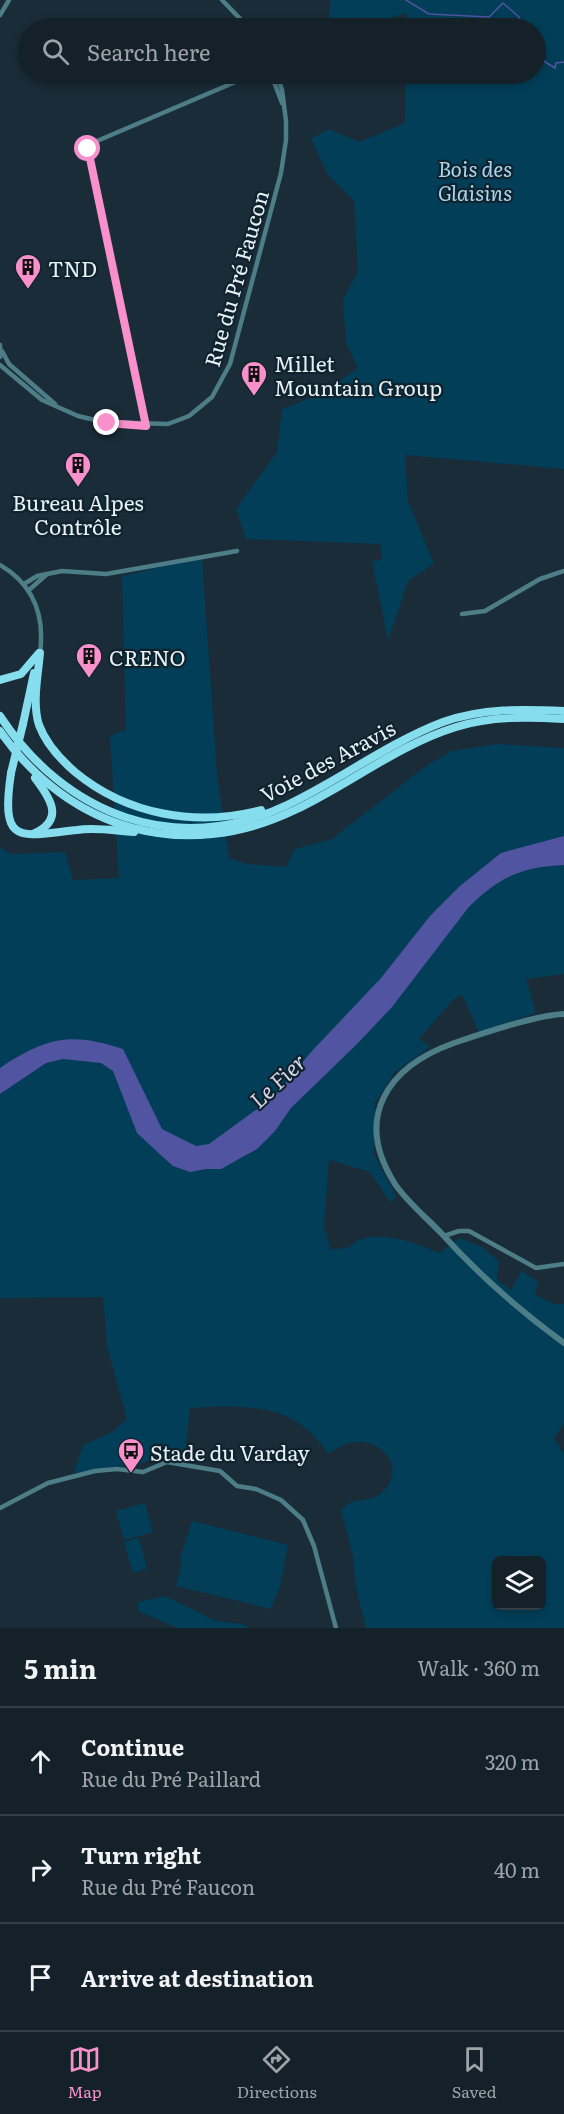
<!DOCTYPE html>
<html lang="en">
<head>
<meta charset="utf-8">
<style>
	body { margin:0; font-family:Literata,serif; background:#212e35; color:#f1f3f6 }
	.controls { position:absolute; right:18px; bottom:18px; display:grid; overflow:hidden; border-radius:9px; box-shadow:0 3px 9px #0003 }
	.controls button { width:54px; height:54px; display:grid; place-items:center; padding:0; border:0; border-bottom:2px solid #333e46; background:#142129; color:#f1f3f6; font:30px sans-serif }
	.stop { position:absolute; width:18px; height:18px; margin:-14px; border:4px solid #f890cb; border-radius:50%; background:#fff }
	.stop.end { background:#f890cb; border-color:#fff; box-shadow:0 2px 6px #0008 }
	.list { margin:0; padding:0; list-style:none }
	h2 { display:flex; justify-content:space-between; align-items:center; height:78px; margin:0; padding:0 24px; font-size:26px }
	h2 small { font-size:20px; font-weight:400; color:#9da3a8 }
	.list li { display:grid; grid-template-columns:39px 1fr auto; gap:18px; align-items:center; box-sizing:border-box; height:108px; padding:0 24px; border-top:2px solid #333e46 }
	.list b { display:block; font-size:22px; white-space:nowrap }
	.list p { margin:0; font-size:20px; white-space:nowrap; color:#9da3a8 }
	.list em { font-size:20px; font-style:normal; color:#9da3a8 }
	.icon { flex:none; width:33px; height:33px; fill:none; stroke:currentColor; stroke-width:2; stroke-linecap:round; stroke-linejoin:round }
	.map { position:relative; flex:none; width:564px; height:1628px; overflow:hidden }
	.search { position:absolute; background:#142129; box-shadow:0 3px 9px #0003; left:18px; right:18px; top:18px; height:66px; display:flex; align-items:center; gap:15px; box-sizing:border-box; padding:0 21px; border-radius:33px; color:#9da3a8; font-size:22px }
	.sheet { height:402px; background:#142129 }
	nav { display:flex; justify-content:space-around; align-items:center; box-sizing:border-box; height:84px; border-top:2px solid #333e46; background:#142129; font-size:16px; color:#9da3a8 }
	nav a { display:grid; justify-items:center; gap:3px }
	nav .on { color:#f890cb }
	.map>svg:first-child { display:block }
</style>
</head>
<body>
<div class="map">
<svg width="564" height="1628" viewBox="0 0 564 1628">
	<rect width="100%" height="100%" fill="#1a2c37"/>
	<g fill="#023e58" fill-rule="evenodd">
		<polygon points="331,0 564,0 564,469 405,455 408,501 434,563 408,581 388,640 372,561 382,560 380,544 246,539 236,509 277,452 282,409 320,394 358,368 346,343 343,299 358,272 354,201 328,175 311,139 329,129 359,142 405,123 406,74 536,74 536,28 407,28 407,13 362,28 327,28"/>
		<path d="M202,557L217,774L229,858L247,864L286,867L295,849L332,839L426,766L451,751L497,744L564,748V974L526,979L536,1013L479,1032L462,995L452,1001L419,1039L430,1047L394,1073L375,1103L374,1154L396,1196L391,1203L370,1172L329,1160L324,1227L331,1250L350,1247C369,1225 417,1243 439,1253L460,1238L482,1247L499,1261L497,1280L511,1290L521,1271L538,1281L535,1295L554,1304H564V1423L554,1439L564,1454V1628H366L355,1583L353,1556L341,1510C344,1508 348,1503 352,1502C364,1498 372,1502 382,1492C408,1468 382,1439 353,1442C345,1443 335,1450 328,1454C296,1402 245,1405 190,1408L185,1457H158L140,1464L74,1473L83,1445L112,1432L127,1419L107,1346L103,1297L0,1298V847L10,854L65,852L73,880L119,878L110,736L126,730L122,576ZM496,1560H542V1606H496Z"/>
		<polygon points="145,1503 153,1532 124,1540 116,1511"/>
		<polygon points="192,1521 288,1545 280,1586 271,1609 176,1586 182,1562 179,1561"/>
		<polygon points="139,1538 147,1569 133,1573 124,1542"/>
		<polygon points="165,1596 216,1621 242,1624 249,1628 177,1628 138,1611 138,1602"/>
	</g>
	<path fill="#5154a0" d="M564,836V865C521,867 499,877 468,908L392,1007L358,1043L291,1108L275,1131L257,1149L221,1169H206L190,1172L173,1166L164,1158L137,1133L113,1071L101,1063L63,1059L46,1063L0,1094V1068C47,1037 70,1032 123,1049L162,1129L196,1146L209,1144L275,1096L311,1052L381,978L430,916L460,886L501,853Z"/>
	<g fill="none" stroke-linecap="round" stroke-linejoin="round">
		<g stroke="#5154a0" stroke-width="1.5">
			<polyline points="406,0 429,14 489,17 503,3 519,17 521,28"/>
			<polyline points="536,52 542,60 555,68 556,63 564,62"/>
		</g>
		<g stroke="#4d7d86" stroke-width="4.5">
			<polyline points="222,0 249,28"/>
			<polyline points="0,15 9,0"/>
			<polyline points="271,74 282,103"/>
			<polyline points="253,75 267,74"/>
			<polyline points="0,345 0,357"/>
			<polyline points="2,351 9,364 55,404"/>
			<polyline points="0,365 42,400 78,416 104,422 168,424 189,416 212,397 230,364 281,173 286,140 286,121 282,90 277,74"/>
			<polyline points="146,426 88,149 97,141 254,74"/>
			<path d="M0,565C34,585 45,615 40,653"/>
			<polyline points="24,584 37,576 62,571 106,574 237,551"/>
			<polyline points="29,590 46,575"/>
			<polyline points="462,614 485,611 540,579 564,571"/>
			<polyline points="444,1236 459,1231 469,1231 536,1268 564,1264"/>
			<polyline points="0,1508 48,1483 95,1471 117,1469 143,1472 167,1462 220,1471 237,1486 256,1489 281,1500 303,1520 314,1546 336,1628"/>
		</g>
		<path stroke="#4d7d86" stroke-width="6" d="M564,1014C538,1015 480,1034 454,1043C387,1067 353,1118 395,1184C407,1202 427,1218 442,1234C479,1275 519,1310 564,1343"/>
		<g stroke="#85ddee" stroke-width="8">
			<path d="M40,653C38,676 32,703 39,725C46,744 60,759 75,772C127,815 196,827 261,810"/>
			<polyline points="0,680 21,674 39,653"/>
			<path d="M0,716C65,815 176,858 287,805C340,780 388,743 443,722C482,708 523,709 564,711"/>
			<polyline points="23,724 34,673"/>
			<path d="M0,731C70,831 185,863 295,810C350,784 398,745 456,727C491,716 528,717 564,719"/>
			<path d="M11,773C0,847 20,836 77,830C96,827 115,831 134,832"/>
			<path d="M33,834C65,820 51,799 35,778"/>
		</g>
		<polyline stroke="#85ddee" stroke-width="8" points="11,773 23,724"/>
	</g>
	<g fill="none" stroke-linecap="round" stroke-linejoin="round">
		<polyline stroke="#f890cb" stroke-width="8" points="88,149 146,426 107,423"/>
	</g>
	<defs>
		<g id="building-pin" transform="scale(1.35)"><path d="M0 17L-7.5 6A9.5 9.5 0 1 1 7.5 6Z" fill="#f890cb" stroke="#10232d"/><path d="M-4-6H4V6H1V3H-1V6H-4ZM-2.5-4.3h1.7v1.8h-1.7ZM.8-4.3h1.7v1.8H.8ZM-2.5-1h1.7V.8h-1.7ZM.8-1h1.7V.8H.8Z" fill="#111"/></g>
		<g id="bus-pin" transform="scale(1.35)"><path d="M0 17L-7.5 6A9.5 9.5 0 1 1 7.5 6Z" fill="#f890cb" stroke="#10232d"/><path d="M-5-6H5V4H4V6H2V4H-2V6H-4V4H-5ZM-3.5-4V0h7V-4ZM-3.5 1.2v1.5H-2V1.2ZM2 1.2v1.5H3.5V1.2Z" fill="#111"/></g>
	</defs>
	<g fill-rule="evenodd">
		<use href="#building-pin" x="28" y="267"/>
		<use href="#building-pin" x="254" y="374"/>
		<use href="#building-pin" x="78" y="465"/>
		<use href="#building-pin" x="89" y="656"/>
		<use href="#bus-pin" x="131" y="1451"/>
	</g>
	<g text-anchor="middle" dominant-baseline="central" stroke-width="4.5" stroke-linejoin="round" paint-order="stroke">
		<g font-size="21" font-style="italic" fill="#a8d5f0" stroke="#10232d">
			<text x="475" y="167">Bois des<tspan x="475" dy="24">Glaisins</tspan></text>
		</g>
		<g font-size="21" fill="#e6f1f8" stroke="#10232d" text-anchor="start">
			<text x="48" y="267">TND</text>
			<text x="274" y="362">Millet<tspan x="274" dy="24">Mountain Group</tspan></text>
			<text x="78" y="501" text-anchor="middle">Bureau Alpes<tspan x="78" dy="24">Contrôle</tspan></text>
			<text x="109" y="656">CRENO</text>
			<text x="150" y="1451">Stade du Varday</text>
		</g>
		<g font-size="21" fill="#e6f1f8" stroke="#10232d">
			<text transform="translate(235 278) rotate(-74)">Rue du Pré Faucon</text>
			<text transform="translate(327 760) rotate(-28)">Voie des Aravis</text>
		</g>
		<g font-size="22" font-style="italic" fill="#d3d6ec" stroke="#10232d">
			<text transform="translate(277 1080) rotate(-43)">Le Fier</text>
		</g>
	</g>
</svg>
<div class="controls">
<button><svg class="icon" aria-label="layers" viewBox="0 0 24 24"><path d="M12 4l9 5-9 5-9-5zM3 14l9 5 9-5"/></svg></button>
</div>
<div class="stop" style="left:88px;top:149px"></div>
<div class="stop end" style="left:107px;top:423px"></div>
<div class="search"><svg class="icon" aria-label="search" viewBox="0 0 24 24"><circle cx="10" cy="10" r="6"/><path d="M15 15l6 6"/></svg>Search here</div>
</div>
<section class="sheet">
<h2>5 min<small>Walk · 360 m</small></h2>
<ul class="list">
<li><svg class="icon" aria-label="ahead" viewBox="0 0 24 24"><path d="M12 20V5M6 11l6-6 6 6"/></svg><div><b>Continue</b><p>Rue du Pré Paillard</p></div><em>320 m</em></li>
<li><svg class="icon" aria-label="right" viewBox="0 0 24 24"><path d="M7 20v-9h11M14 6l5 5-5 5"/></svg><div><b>Turn right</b><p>Rue du Pré Faucon</p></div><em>40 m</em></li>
<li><svg class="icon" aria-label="arrive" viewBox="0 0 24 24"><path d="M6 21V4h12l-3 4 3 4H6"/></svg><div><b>Arrive at destination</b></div></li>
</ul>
</section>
<nav>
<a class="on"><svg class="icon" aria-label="map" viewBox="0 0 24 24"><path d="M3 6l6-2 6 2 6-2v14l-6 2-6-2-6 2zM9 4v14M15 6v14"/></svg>Map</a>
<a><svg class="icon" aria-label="directions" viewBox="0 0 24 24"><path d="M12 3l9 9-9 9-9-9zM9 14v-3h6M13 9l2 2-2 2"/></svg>Directions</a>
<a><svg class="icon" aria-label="saved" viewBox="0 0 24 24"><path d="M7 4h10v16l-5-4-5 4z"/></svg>Saved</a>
</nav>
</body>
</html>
